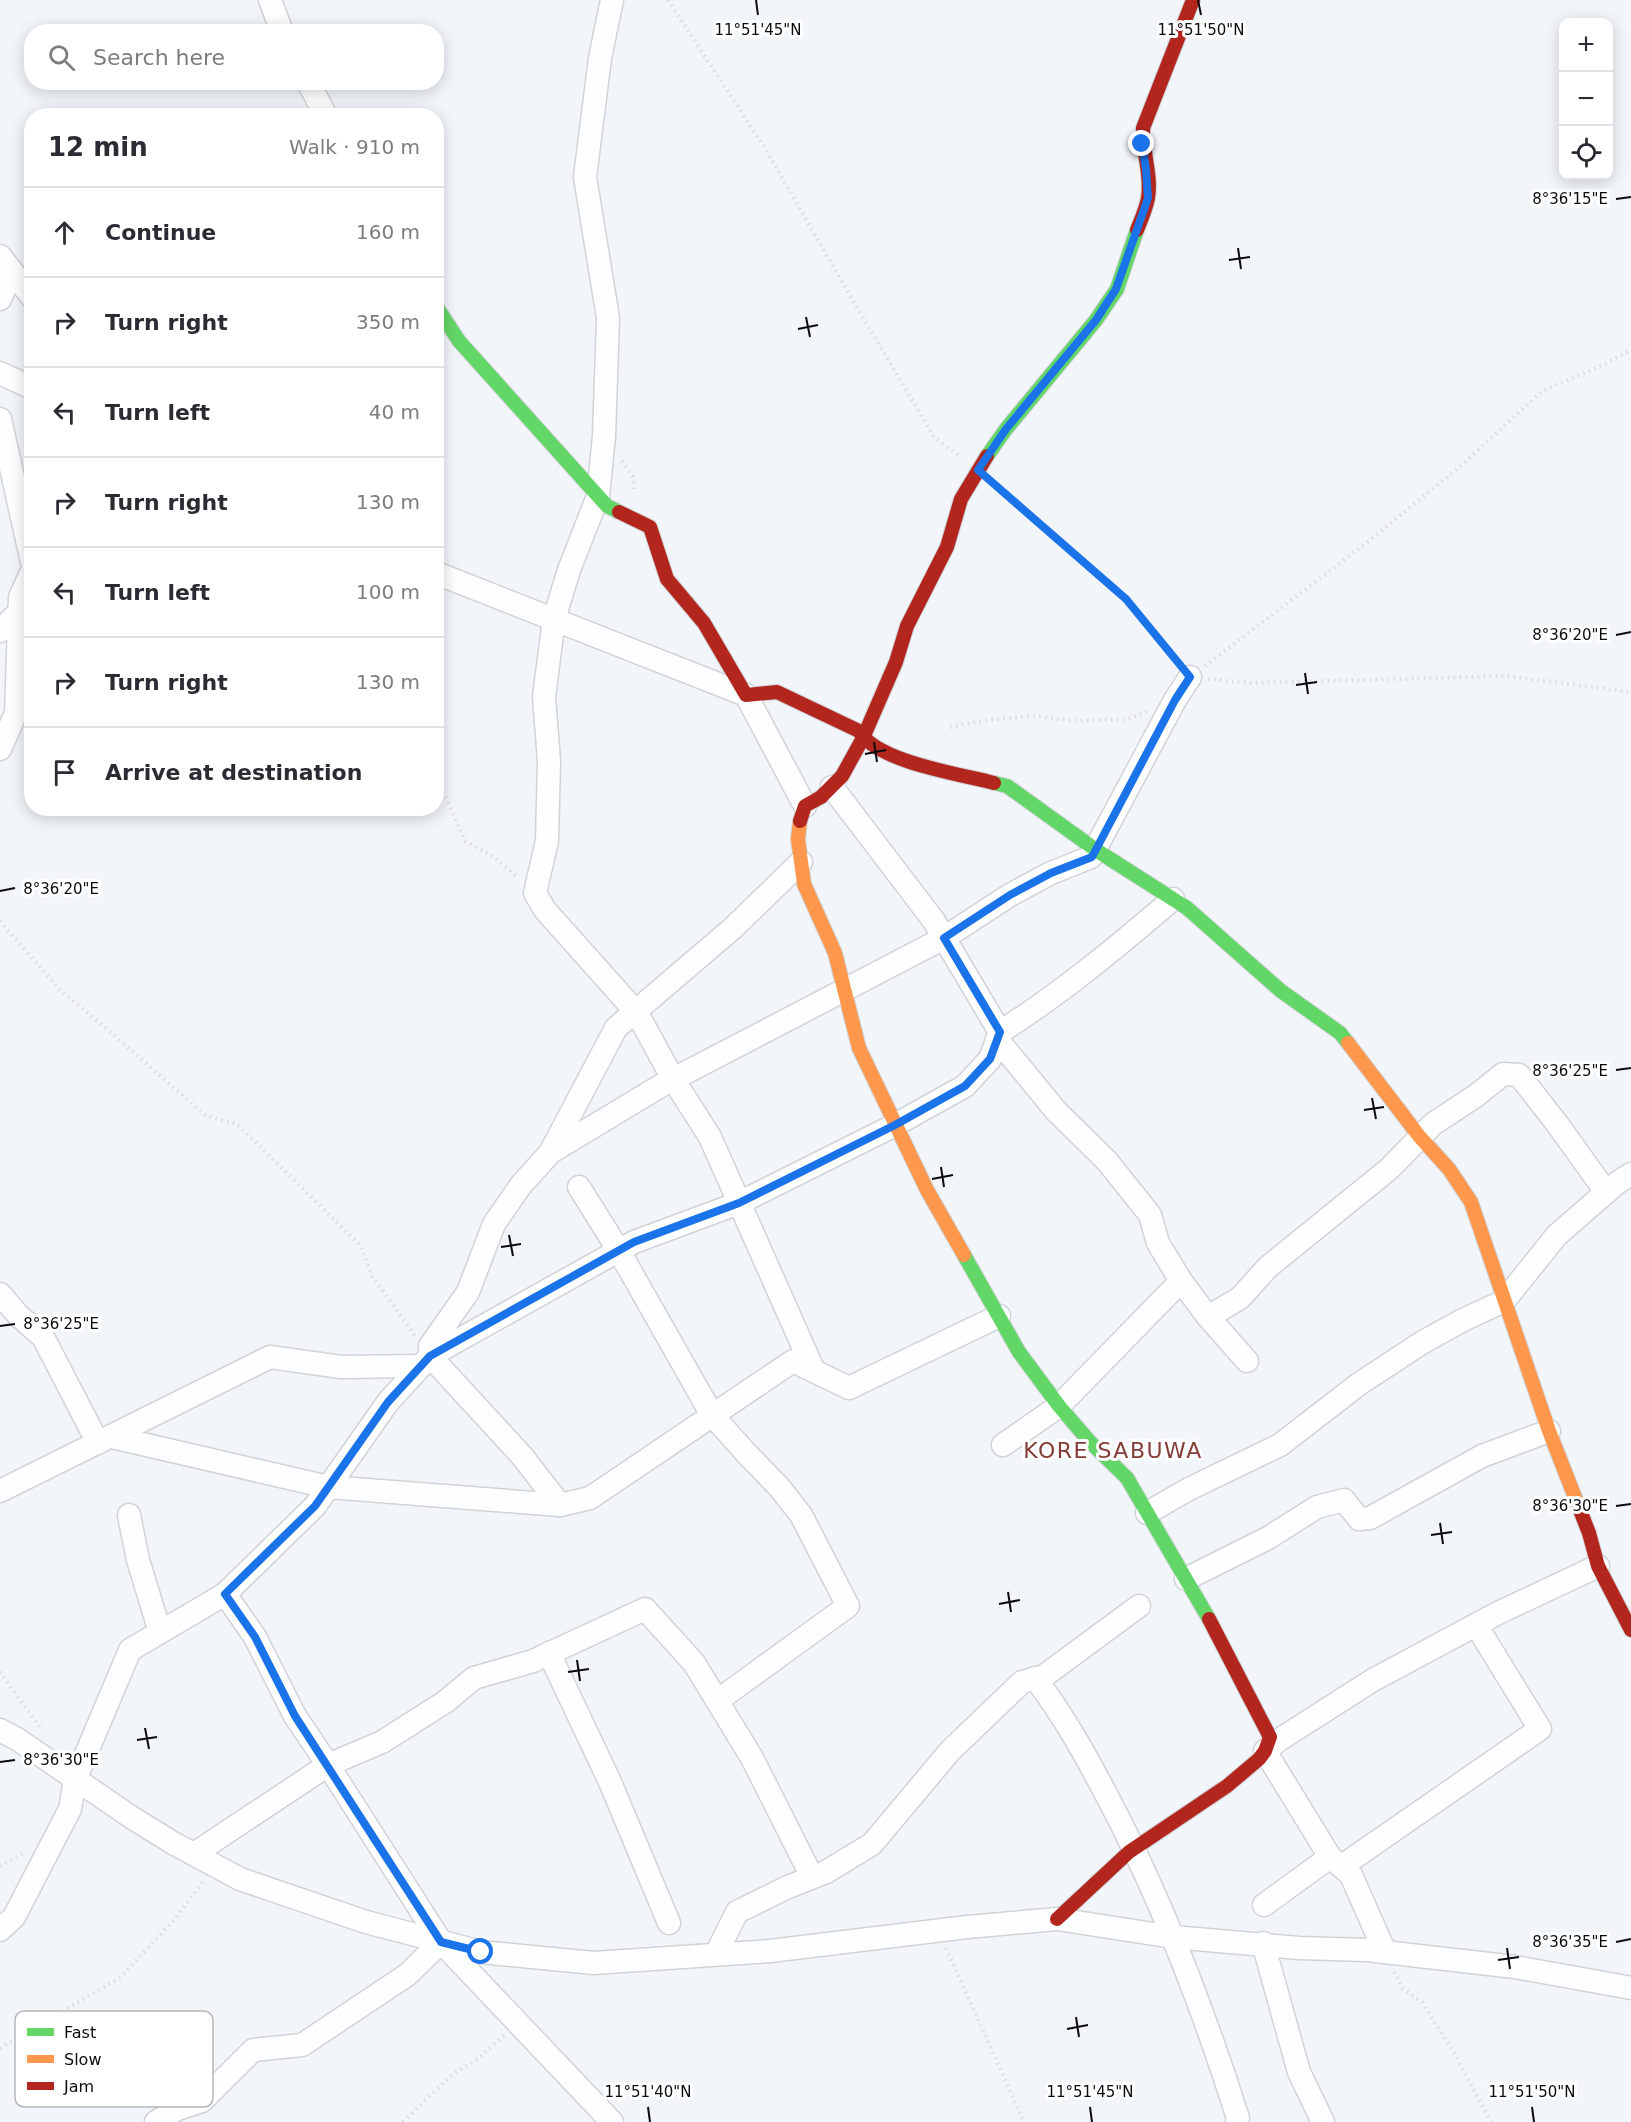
<!DOCTYPE html>
<html lang="en">
<head>
<meta charset="utf-8">
<style>
	body { margin:0; font-family:"DejaVu Sans",sans-serif; background:#f7f7f7; color:#2b2b33 }
	.controls { position:absolute; right:18px; top:18px; display:grid; overflow:hidden; border-radius:12px; box-shadow:0 3px 15px #0003 }
	.controls button { width:54px; height:54px; display:grid; place-items:center; padding:0; border:0; border-bottom:2px solid #e1e1e2; background:#fff; color:#2b2b33; font:30px sans-serif }
	.stop { position:absolute; width:18px; height:18px; margin:-14px; border:4px solid #1a73e8; border-radius:50%; background:#fff }
	.stop.end { background:#1a73e8; border-color:#fff; box-shadow:0 2px 6px #0008 }
	.list { margin:0; padding:0; list-style:none }
	h2 { display:flex; justify-content:space-between; align-items:center; height:78px; margin:0; padding:0 24px; font-size:26px }
	h2 small { font-size:20px; font-weight:400; color:#7c7c81 }
	.list li { display:grid; grid-template-columns:39px 1fr auto; gap:18px; align-items:center; box-sizing:border-box; height:90px; padding:0 24px; border-top:2px solid #e1e1e2 }
	.list b { display:block; font-size:22px; white-space:nowrap }
	.list em { font-size:20px; font-style:normal; color:#7c7c81 }
	.icon { flex:none; width:33px; height:33px; fill:none; stroke:currentColor; stroke-width:2; stroke-linecap:round; stroke-linejoin:round }
	.map { position:relative; flex:none; width:1631px; height:2122px; overflow:hidden }
	.search { position:absolute; background:#fff; box-shadow:0 3px 15px #0003; left:24px; top:24px; width:420px; height:66px; display:flex; align-items:center; gap:15px; box-sizing:border-box; padding:0 21px; border-radius:24px; color:#7c7c81; font-size:22px }
	.panel { position:absolute; background:#fff; box-shadow:0 3px 15px #0003; left:24px; top:108px; width:420px; height:708px; border-radius:24px }
	.map>svg:first-child { display:block }
</style>
</head>
<body>
<div class="map">
<svg width="1631" height="2122" viewBox="0 0 1631 2122">
	<rect width="100%" height="100%" fill="#f2f6fa"/>
	<g fill="none" stroke-linecap="round" stroke-linejoin="round">
		<g stroke="#d0d3d7" stroke-width="25">
			<g id="street">
				<polyline points="270,0 282,32"/>
				<polyline points="612,0 600,58 585,177 608,318 604,436 598,496 569,570 554,619 544,697 549,761 547,841 535,893 545,910 637,1013 673,1079 710,1137 814,1371"/>
				<polyline points="308,82 326,116"/>
				<polyline points="0,256 32,297"/>
				<polyline points="0,299 12,272"/>
				<polyline points="0,373 32,388"/>
				<polyline points="0,419 32,562"/>
				<polyline points="436,573 746,695 805,806"/>
				<polyline points="0,631 20,611"/>
				<polyline points="0,749 16,713 20,597 32,571"/>
				<path d="M1000,1032C1062,993 1118,946 1173,899"/>
				<polyline points="997,1039 1057,1112 1107,1161 1150,1215 1158,1243 1181,1281 1208,1317 1240,1298 1268,1267 1389,1169 1433,1124 1477,1095 1503,1074 1519,1075 1558,1125 1606,1192"/>
				<polyline points="551,1152 662,1085 944,938 1010,895 1051,873 1091,857 1175,700 1190,677"/>
				<polyline points="579,1187 619,1251 712,1415 747,1454 779,1487 801,1515 848,1606 717,1701"/>
				<polyline points="0,1294 19,1316 43,1337 98,1443"/>
				<polyline points="1208,1317 1247,1361"/>
				<polyline points="112,1437 328,1487 560,1505 590,1498 793,1361 849,1388 999,1316"/>
				<polyline points="1003,1445 1059,1406 1181,1281"/>
				<polyline points="0,1491 270,1357 341,1367 421,1366"/>
				<polyline points="560,1505 522,1456 430,1356 430,1346 468,1292 494,1224 521,1185 550,1153 616,1028 733,928 801,862"/>
				<polyline points="1147,1513 1189,1489 1280,1445 1359,1384 1423,1342 1463,1320 1504,1301 1557,1235 1617,1183 1631,1174"/>
				<polyline points="129,1515 138,1560 160,1632"/>
				<polyline points="1186,1579 1268,1538 1317,1507 1344,1500 1359,1519 1370,1518 1482,1456 1549,1431"/>
				<polyline points="225,1594 255,1637 295,1716 328,1765 382,1742 445,1702 474,1678 533,1661 645,1609 694,1663 752,1758 812,1877"/>
				<polyline points="549,1653 610,1782 669,1923"/>
				<path d="M1035,1678C1064,1716 1086,1756 1108,1798C1162,1900 1203,2008 1238,2118L1237,2122"/>
				<polyline points="0,1730 17,1739 131,1817 173,1843 240,1879 366,1922 481,1952 594,1963 770,1951 967,1927 1057,1919 1173,1937 1299,1948 1367,1950 1515,1967 1631,1988"/>
				<polyline points="194,1854 328,1765 441,1942 612,2122"/>
				<polyline points="1342,1866 1540,1729 1476,1625"/>
				<polyline points="1264,1905 1330,1857"/>
				<polyline points="0,1930 14,1917 70,1809 75,1780 130,1650 225,1594 315,1506 388,1402 430,1356 634,1242 739,1203 895,1125 965,1086 990,1059 1000,1032 934,921 832,787"/>
				<polyline points="1263,1943 1299,2072 1323,2122"/>
				<polyline points="1385,1952 1351,1875 1330,1857 1265,1751 1279,1740 1373,1680 1498,1613 1598,1566"/>
				<polyline points="716,1954 737,1912 788,1887 826,1872 872,1844 950,1751 1022,1682 1044,1676 1139,1606"/>
				<polyline points="156,2122 177,2109 202,2101 253,2050 302,2045 407,1975 441,1942"/>
			</g>
		</g>
		<g stroke="#d0d3d7" stroke-width="16">
			<g id="fast">
				<polyline points="436,306 459,341 607,506 619,512"/>
				<polyline points="987,456 1006,429 1096,320 1117,289 1137,230"/>
				<polyline points="994,783 1007,786 1096,850 1187,908 1281,991 1340,1033 1348,1043"/>
				<polyline points="964,1255 1019,1352 1059,1406 1090,1442 1127,1478 1209,1619"/>
			</g>
		</g>
		<g stroke="#d0d3d7" stroke-width="16">
			<g id="slow">
				<polyline points="800,821 798,839 804,884 835,953 859,1048 927,1190 964,1255"/>
				<polyline points="1348,1043 1419,1136 1449,1169 1471,1202 1549,1431 1578,1505"/>
			</g>
		</g>
		<g stroke="#d0d3d7" stroke-width="16">
			<g id="jam">
				<path d="M1137,230C1141,220 1146,209 1148,198C1152,175 1142,151 1143,128L1193,0"/>
				<path d="M619,512L650,527L667,579L704,623L746,695L777,692L859,731C877,762 960,774 994,783"/>
				<polyline points="800,821 805,806 821,797 842,776 863,738 896,662 907,626 947,547 961,499 987,456"/>
				<polyline points="1578,1505 1589,1533 1598,1566 1631,1630"/>
				<polyline points="1057,1919 1129,1852 1227,1786 1259,1759 1265,1751 1270,1737 1209,1619"/>
			</g>
		</g>
		<g stroke="#dadcdc" stroke-width="4" stroke-dasharray="1.5 4.5" stroke-linecap="butt">
			<polyline points="668,0 766,150 849,294 934,437 958,455"/>
			<polyline points="622,461 633,477 634,492"/>
			<polyline points="996,487 1126,599 1178,663"/>
			<polyline points="1205,666 1365,544 1462,465 1542,391 1603,365 1631,350"/>
			<polyline points="1208,679 1251,683 1506,676 1631,692"/>
			<polyline points="950,727 988,720 1033,716 1077,721 1128,719 1147,711"/>
			<polyline points="436,775 465,841 494,857 518,878"/>
			<polyline points="0,921 60,990 107,1029 206,1116 237,1124 361,1246 372,1276 415,1336"/>
			<polyline points="0,1672 42,1730"/>
			<polyline points="0,1866 24,1853"/>
			<polyline points="946,1948 1024,2122"/>
			<polyline points="1394,1972 1402,1988 1422,2002 1453,2051 1491,2122"/>
			<polyline points="0,2048 121,1977 173,1921 204,1880"/>
			<polyline points="403,2122 453,2074 475,2061 504,2035"/>
		</g>
		<use href="#street" stroke="#fdfefe" stroke-width="22"/>
		<use href="#fast" stroke="#63d668" stroke-width="14"/>
		<use href="#slow" stroke="#ff974d" stroke-width="14"/>
		<use href="#jam" stroke="#b3261e" stroke-width="14"/>
	</g>
	<g fill="none" stroke-linecap="round" stroke-linejoin="round">
		<polyline stroke="#1a73e8" stroke-width="8" points="481,1952 441,1942 295,1716 255,1637 225,1594 315,1506 388,1402 430,1356 634,1242 739,1203 895,1125 965,1086 990,1059 1000,1032 944,938 1010,895 1051,873 1092,857 1175,700 1190,677 1126,599 978,470 1006,429 1096,320 1116,289 1148,198 1146,169 1142,144"/>
	</g>
	<path fill="none" stroke="#0a0c0f" stroke-width="2" d="M756,0L758,15M1198,0L1201,15M1616,199L1631,197M1238,248L1241,269M1229,260L1250,257M806,317L810,337M798,329L818,325M1616,635L1631,632M1305,673L1308,694M1296,685L1317,682M874,742L877,762M865,754L886,750M0,891L15,888M1616,1070L1631,1068M1372,1098L1376,1119M1364,1110L1384,1107M941,1167L944,1187M932,1179L953,1175M509,1235L513,1256M501,1247L521,1244M0,1326L15,1324M1616,1506L1631,1504M1440,1523L1443,1544M1431,1535L1452,1532M1008,1592L1011,1612M999,1604L1020,1600M577,1660L580,1681M568,1672L589,1669M145,1728L149,1749M137,1740L157,1737M0,1762L15,1760M1616,1942L1631,1939M1507,1948L1510,1969M1498,1960L1519,1957M1076,2017L1079,2037M1067,2029L1088,2025M648,2107L650,2122M1090,2107L1092,2122M1532,2107L1534,2122"/>
	<g text-anchor="middle" dominant-baseline="central" stroke-width="6" stroke-linejoin="round" paint-order="stroke">
		<g font-size="22" letter-spacing="1.5" fill="#843c37" stroke="#fff">
			<text x="1113" y="1450">KORE SABUWA</text>
		</g>
	</g>
	<rect x="15" y="2011" width="198" height="96" rx="9" fill="#fff" stroke="#b6b6b7" stroke-width="1.5"/>
	<rect x="27" y="2028" width="27" height="8" fill="#63d668"/>
	<rect x="27" y="2055" width="27" height="8" fill="#ff974d"/>
	<rect x="27" y="2082" width="27" height="8" fill="#b3261e"/>
	<g font-size="16" fill="#0a0c0f">
		<text x="64" y="2038">Fast</text>
		<text x="64" y="2065">Slow</text>
		<text x="64" y="2092">Jam</text>
	</g>
	<g font-size="15" text-anchor="middle" fill="#0a0c0f" stroke="#fff" stroke-width="6" stroke-linejoin="round" paint-order="stroke">
		<text x="758" y="35">11°51'45"N</text>
		<text x="1201" y="35">11°51'50"N</text>
		<text x="1570" y="204">8°36'15"E</text>
		<text x="1570" y="640">8°36'20"E</text>
		<text x="61" y="894">8°36'20"E</text>
		<text x="1570" y="1076">8°36'25"E</text>
		<text x="61" y="1329">8°36'25"E</text>
		<text x="1570" y="1511">8°36'30"E</text>
		<text x="61" y="1765">8°36'30"E</text>
		<text x="1570" y="1947">8°36'35"E</text>
		<text x="648" y="2097">11°51'40"N</text>
		<text x="1090" y="2097">11°51'45"N</text>
		<text x="1532" y="2097">11°51'50"N</text>
	</g>
</svg>
<div class="controls">
<button>+</button>
<button>−</button>
<button><svg class="icon" aria-label="locate" viewBox="0 0 24 24"><circle cx="12" cy="12" r="6"/><path d="M12 2v4M12 18v4M2 12h4M18 12h4"/></svg></button>
</div>
<div class="stop" style="left:481px;top:1952px"></div>
<div class="stop end" style="left:1142px;top:144px"></div>
<div class="search"><svg class="icon" aria-label="search" viewBox="0 0 24 24"><circle cx="10" cy="10" r="6"/><path d="M15 15l6 6"/></svg>Search here</div>
<section class="panel">
<h2>12 min<small>Walk · 910 m</small></h2>
<ul class="list">
<li><svg class="icon" aria-label="ahead" viewBox="0 0 24 24"><path d="M12 20V5M6 11l6-6 6 6"/></svg><div><b>Continue</b></div><em>160 m</em></li>
<li><svg class="icon" aria-label="right" viewBox="0 0 24 24"><path d="M7 20v-9h11M14 6l5 5-5 5"/></svg><div><b>Turn right</b></div><em>350 m</em></li>
<li><svg class="icon" aria-label="left" viewBox="0 0 24 24"><path d="M17 20v-9H6M10 6l-5 5 5 5"/></svg><div><b>Turn left</b></div><em>40 m</em></li>
<li><svg class="icon" aria-label="right" viewBox="0 0 24 24"><path d="M7 20v-9h11M14 6l5 5-5 5"/></svg><div><b>Turn right</b></div><em>130 m</em></li>
<li><svg class="icon" aria-label="left" viewBox="0 0 24 24"><path d="M17 20v-9H6M10 6l-5 5 5 5"/></svg><div><b>Turn left</b></div><em>100 m</em></li>
<li><svg class="icon" aria-label="right" viewBox="0 0 24 24"><path d="M7 20v-9h11M14 6l5 5-5 5"/></svg><div><b>Turn right</b></div><em>130 m</em></li>
<li><svg class="icon" aria-label="arrive" viewBox="0 0 24 24"><path d="M6 21V4h12l-3 4 3 4H6"/></svg><div><b>Arrive at destination</b></div></li>
</ul>
</section>
</div>
</body>
</html>
